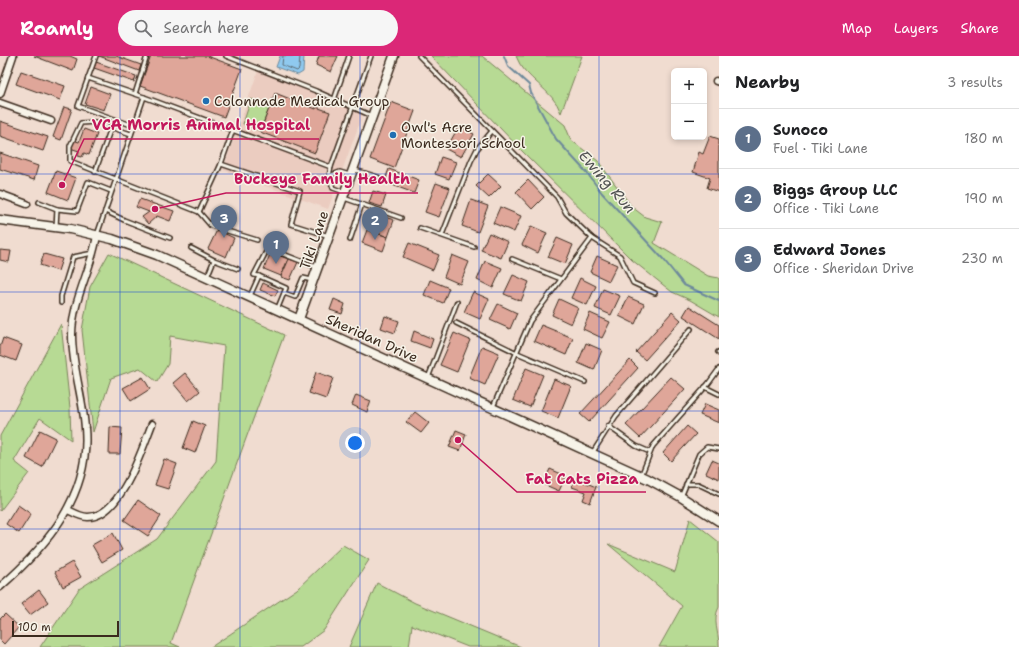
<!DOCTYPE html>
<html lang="en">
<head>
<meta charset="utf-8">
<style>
	body { margin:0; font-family:"Shantell Sans",sans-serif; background:#f6f6f6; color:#202124 }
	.controls { position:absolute; right:12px; top:12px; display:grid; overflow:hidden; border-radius:6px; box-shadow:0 2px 6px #0003 }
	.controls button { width:36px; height:36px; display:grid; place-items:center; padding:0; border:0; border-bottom:1px solid #e0e0e0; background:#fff; color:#202124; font:20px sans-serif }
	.scale { position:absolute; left:12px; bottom:10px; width:107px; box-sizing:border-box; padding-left:4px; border:2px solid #3b2a1e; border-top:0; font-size:11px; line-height:14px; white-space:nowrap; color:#3b2a1e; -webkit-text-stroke:3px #f7f3e8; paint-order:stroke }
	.you { position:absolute; left:355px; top:387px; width:14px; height:14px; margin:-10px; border:3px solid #fff; border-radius:50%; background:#1a73e8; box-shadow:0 0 0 6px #1a73e833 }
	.badge { display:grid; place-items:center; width:26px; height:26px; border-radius:50%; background:#db2777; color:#fff; font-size:13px; font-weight:700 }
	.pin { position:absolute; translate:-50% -33px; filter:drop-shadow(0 1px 2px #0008) }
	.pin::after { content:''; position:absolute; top:21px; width:14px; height:12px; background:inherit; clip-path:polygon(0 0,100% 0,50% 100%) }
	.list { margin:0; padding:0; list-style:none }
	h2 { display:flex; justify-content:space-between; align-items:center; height:52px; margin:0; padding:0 16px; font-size:17px }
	h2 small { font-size:13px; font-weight:400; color:#757577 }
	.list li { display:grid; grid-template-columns:26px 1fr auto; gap:12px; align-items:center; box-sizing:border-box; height:60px; padding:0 16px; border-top:1px solid #e0e0e0 }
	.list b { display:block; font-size:15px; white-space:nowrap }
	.list p { margin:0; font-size:13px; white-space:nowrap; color:#757577 }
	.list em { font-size:13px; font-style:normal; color:#757577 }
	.icon { flex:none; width:22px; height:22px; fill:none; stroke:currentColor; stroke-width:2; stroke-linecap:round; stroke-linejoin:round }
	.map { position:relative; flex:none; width:719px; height:591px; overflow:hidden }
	header { display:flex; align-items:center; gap:24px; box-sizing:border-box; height:56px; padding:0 20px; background:#db2777; color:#fff }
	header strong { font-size:19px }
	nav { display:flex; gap:22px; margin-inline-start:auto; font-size:14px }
	.search { width:280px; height:36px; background:#f6f6f6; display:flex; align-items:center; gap:10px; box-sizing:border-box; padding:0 14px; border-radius:22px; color:#757577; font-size:15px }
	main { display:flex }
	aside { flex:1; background:#fff }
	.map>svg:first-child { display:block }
</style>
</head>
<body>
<header>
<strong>Roamly</strong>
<div class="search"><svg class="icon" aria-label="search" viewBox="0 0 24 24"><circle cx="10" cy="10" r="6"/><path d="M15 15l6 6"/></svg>Search here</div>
<nav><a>Map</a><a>Layers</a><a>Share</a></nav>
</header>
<main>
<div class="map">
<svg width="719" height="591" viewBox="0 0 719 591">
	<rect width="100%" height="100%" fill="#f0dcd0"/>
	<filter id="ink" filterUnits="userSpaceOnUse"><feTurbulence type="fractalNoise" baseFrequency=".025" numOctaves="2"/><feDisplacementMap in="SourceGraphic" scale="8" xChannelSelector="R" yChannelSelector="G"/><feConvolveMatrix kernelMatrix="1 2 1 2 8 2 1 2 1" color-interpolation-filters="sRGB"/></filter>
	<g filter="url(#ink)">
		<polygon fill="#ebccc0" points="258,15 364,55 328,153 223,114"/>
		<g fill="#b7da94" stroke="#798259">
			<polygon points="431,0 482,0 565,69 571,84 598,105 632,151 645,161 662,166 654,187 708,220 719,222 719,261 690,244 672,236 632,204 521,94"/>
			<path d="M516,0H582L561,57C553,33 524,23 516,0Z"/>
			<polygon points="251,43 270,50 260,75 243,68"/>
			<polygon points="109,197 284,279 171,587 180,591 40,591 79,533 157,483 216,405 224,290 170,280 168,308 157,326 140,312 111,322 93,376 82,274 90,231"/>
			<polygon points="61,268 70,352 71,384 40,362 14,405 29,417 0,455 0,380"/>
			<path d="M690,463L719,486V551C712,565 719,575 719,591H659L682,550L608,488L675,516Z"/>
			<polygon points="343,489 369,504 324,574 301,591 211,591 297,533"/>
			<polygon points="377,527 415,547 521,591 468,591 412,569 409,591 349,591"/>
		</g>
		<polygon fill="#8fc9ef" stroke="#6d899b" points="280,0 304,0 303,16 298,19 276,11"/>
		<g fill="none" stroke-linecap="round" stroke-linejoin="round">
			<polyline stroke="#5d6a72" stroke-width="1" points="283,0 282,9 297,15 299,13 300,0"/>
			<polyline stroke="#6d899b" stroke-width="2" points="504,0 508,10 529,29 531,37 556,83 587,117 602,137 664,204 684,229 719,245"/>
		</g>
		<g fill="#dfa699" stroke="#3b2a1e">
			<polygon points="34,0 70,0 77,3 73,15"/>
			<polygon points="99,0 116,0 141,9 139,15"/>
			<polygon points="151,0 207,0 242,13 224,61 140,30"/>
			<polygon points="319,0 338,0 331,16 316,9"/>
			<polygon points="96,6 136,20 134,26 94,12"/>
			<polygon points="21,15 65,30 60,44 16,28"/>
			<polygon points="91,31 110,38 104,54 85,48"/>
			<polygon points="275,37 316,53 316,51 330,56 315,97 260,76"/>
			<polygon points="391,46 415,55 394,112 370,103"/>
			<polygon points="64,51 72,53 61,84 53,81"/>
			<polygon points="0,65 48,81 43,95 0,80"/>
			<polygon points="459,70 474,78 461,101 446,93"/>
			<polygon points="84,73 97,78 89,99 84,97 82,101 78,100 79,95 70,92 73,84 79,86"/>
			<polygon points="710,80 719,83 719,136 707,132 710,122 693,116 699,96 703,98"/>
			<polygon points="0,97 38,110 34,124 0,113"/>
			<polygon points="441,101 456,106 449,123 435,118"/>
			<polygon points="389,113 419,124 414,137 384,126"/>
			<polygon points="56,115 76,122 68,144 48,136"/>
			<polygon points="488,118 501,130 489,142 476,130"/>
			<polygon points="528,124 544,141 532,153 516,136"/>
			<polygon points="436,127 450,132 439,161 425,156"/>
			<polygon points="373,135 386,139 382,151 369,147"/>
			<polygon points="140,143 174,155 170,165 157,160 148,168 142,161 149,156 136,151"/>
			<polygon points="471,144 488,150 478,176 462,170"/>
			<polygon points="500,151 521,160 514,176 493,167"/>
			<polygon points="372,157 394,164 388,181 367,173"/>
			<polygon points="531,170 547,177 538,197 522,189"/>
			<polygon points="217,174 234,182 226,201 208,193"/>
			<polygon points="367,174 388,181 383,195 362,187"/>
			<polygon points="489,177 508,186 501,202 481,194"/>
			<polygon points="557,182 573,189 565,208 548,201"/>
			<polygon points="409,187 439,199 433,214 403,201"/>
			<polygon points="0,194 11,195 9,206 0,204"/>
			<polygon points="271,196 288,203 281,220 264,213"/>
			<polygon points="44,198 62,203 58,215 40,209"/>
			<polygon points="452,199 469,206 460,228 444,221"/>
			<polygon points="597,200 617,209 609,225 590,216"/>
			<polygon points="289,203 298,206 290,224 281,221"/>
			<polygon points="485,205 502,212 493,232 477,224"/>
			<polygon points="513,219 529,226 521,245 504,238"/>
			<polygon points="580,222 596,230 587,249 571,242"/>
			<polygon points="430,224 449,232 443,247 424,239"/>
			<polygon points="263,227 278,234 275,240 260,234"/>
			<polygon points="603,233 620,240 611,259 595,252"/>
			<polygon points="473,236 489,243 480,263 464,256"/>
			<polygon points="628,241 644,248 635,268 619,260"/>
			<polygon points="334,243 345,248 342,258 330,254"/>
			<polygon points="559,243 578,252 571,268 552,259"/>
			<polygon points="498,248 517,257 510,273 490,264"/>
			<polygon points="689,250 719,269 719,283 683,260"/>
			<polygon points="672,256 681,264 645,304 636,296"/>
			<polygon points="590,257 610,266 602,282 583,273"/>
			<polygon points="385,260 399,265 395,277 381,272"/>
			<polygon points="541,269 573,282 566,299 534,285"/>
			<polygon points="414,275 433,283 430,292 411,285"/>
			<polygon points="454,277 470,284 457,316 440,309"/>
			<polygon points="3,282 22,289 16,305 0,299 0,291"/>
			<polygon points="586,287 602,294 594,314 578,307"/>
			<polygon points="482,290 499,297 485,329 469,322"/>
			<polygon points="630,304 638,312 589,366 580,358"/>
			<polygon points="526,312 543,319 530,351 513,344"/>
			<polygon points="316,316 333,322 326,343 309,337"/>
			<polygon points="185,317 200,335 188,345 173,327"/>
			<polygon points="143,321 150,333 131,345 123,332"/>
			<polygon points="671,321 685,333 640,382 626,369"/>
			<polygon points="554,323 571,330 558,362 541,355"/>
			<polygon points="356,339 371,345 367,356 352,349"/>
			<polygon points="705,348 719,354 719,367 700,359"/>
			<polygon points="415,356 429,367 421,377 406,366"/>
			<polygon points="193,365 205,370 195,397 183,392"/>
			<polygon points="687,370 696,378 671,405 663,397"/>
			<polygon points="110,371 122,372 120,398 109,398"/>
			<polygon points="40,374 56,382 42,411 26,402"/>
			<polygon points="456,374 466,378 460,395 449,391"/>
			<polygon points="164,403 177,408 168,433 155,429"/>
			<polygon points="712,404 719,407 719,423 706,417"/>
			<polygon points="550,413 566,420 559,435 543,428"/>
			<polygon points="575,422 596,431 590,447 583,444 586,436 572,431"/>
			<polygon points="138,444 161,460 148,480 124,464"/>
			<polygon points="18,449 31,458 19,477 6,468"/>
			<polygon points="113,477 122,494 102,506 92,489"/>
			<polygon points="72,506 81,521 63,531 55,516"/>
			<polygon points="39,534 48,546 30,559 21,548"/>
			<polygon points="5,558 19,571 4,588 0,584 0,563"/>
		</g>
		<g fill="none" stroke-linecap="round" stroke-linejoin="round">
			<g stroke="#3b2a1e" stroke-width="6">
				<g id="lane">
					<polyline points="226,0 316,35 372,60"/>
					<polyline points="419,0 557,141 566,157 592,182 620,200 633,227 655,237"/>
					<polyline points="88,22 96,0"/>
					<polyline points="135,38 147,0"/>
					<polyline points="334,44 349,0"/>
					<polyline points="134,70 78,50 88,22 144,41"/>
					<polyline points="131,78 95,66 81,67 70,90 70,105 199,156 221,108 300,135 291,168 329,180"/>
					<polyline points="221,108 233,74"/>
					<polyline points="331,111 329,120 333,132 344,136"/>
					<polyline points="355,114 378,121"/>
					<polyline points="95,116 111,72"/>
					<polyline points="329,120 340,116 350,119"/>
					<polyline points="344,142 401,162"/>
					<polyline points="39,146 57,153 56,171"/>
					<polyline points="57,153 77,155 88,126 111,135"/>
					<polyline points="105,155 124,164 170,182"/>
					<polyline points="199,156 211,170 257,184"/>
					<polyline points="420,172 474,191"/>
					<polyline points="97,179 144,41 331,111 371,0"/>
					<polyline points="442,179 471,105 477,93 492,75"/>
					<polyline points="350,184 362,148"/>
					<polyline points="191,192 214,204 207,221"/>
					<polyline points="512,203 561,223"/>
					<polyline points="214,204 238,213"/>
					<polyline points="259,220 254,219 268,192 316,211"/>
					<polyline points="284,237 295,241 303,222 312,224"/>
					<polyline points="250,240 259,220 286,232 277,254"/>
					<polyline points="61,247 61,240 73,201 93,197"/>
					<polyline points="456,267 515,296 585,326"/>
					<polyline points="718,296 719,297"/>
					<polyline points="428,322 457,246"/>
					<polyline points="705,331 719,338"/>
					<polyline points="493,351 530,265 592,182"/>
					<polyline points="608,370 636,390 650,396"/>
					<polyline points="593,396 616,360 691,273"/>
					<polyline points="641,420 653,390 708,328 719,313"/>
					<polyline points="686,428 698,428 719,438"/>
					<polyline points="681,441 699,398 707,391 719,393"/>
				</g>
			</g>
			<g stroke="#3b2a1e" stroke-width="9">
				<g id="street">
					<polyline points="716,25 719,26"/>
					<polyline points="0,38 13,0"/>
					<polyline points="0,47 51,65"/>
					<polyline points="0,138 27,148"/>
					<path d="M68,454C74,457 81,461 88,461C121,461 142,393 152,368"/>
					<path d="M0,531C47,490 91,439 85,372C83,341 72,311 72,279C72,244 92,213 97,179"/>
				</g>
			</g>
			<g stroke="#3b2a1e" stroke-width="11">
				<g id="secondary">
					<polyline points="0,164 70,173 112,183 157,199 648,423 681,441 719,465"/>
					<polyline points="299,263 394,0"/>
				</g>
			</g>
			<use href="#lane" stroke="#f7f3e8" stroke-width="3"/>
			<use href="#street" stroke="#f7f3e8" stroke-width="6"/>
			<use href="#secondary" stroke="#f7f3e8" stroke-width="8"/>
		</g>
	</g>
	<path fill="none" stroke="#1d4ed8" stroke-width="1" stroke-opacity="0.55" d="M120,0V591M240,0V591M360,0V591M479,0V591M599,0V591M0,118H719M0,236H719M0,355H719M0,473H719"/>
	<g fill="#1f6fb2" stroke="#f7f3e8" stroke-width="1.5">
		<circle cx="206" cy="45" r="4"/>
		<circle cx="393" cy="79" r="4"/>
	</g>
	<g text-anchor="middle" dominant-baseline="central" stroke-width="3" stroke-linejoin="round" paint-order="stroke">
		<g font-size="14" fill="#3b2a1e" stroke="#f7f3e8" text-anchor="start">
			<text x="214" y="45">Colonnade Medical Group</text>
			<text x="401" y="71">Owl's Acre<tspan x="401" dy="16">Montessori School</tspan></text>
		</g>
		<g font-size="14" fill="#3b2a1e" stroke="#f7f3e8">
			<text transform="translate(314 184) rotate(-71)">Tiki Lane</text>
			<text transform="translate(372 282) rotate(24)">Sheridan Drive</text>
		</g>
		<g font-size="15" font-style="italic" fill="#505252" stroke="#f7f3e8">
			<text transform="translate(607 126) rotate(49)">Ewing Run</text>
		</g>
	</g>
	<path fill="none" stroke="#c2185b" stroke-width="1.5" d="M62 129L84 83H319M155 153L226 137H418M458 384L517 436H646"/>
	<g fill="#c2185b" stroke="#f7f3e8" stroke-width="1.5">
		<circle cx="62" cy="129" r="4"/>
		<circle cx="155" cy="153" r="4"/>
		<circle cx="458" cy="384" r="4"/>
	</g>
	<g font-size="15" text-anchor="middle" font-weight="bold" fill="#c2185b" stroke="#f7f3e8" stroke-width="3" stroke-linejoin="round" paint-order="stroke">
		<text x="201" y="74">VCA Morris Animal Hospital</text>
		<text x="322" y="128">Buckeye Family Health</text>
		<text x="582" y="428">Fat Cats Pizza</text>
	</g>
</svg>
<div class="controls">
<button>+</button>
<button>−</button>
</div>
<div class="scale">100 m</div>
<div class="you"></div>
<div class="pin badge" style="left:276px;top:208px;background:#5c6f8a">1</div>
<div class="pin badge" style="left:375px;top:184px;background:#5c6f8a">2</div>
<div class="pin badge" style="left:224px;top:182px;background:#5c6f8a">3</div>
</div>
<aside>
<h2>Nearby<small>3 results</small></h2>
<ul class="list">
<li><span class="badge" style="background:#5c6f8a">1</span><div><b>Sunoco</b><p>Fuel · Tiki Lane</p></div><em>180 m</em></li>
<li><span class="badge" style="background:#5c6f8a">2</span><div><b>Biggs Group LLC</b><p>Office · Tiki Lane</p></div><em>190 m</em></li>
<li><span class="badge" style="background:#5c6f8a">3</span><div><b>Edward Jones</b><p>Office · Sheridan Drive</p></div><em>230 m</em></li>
</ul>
</aside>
</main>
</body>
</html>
